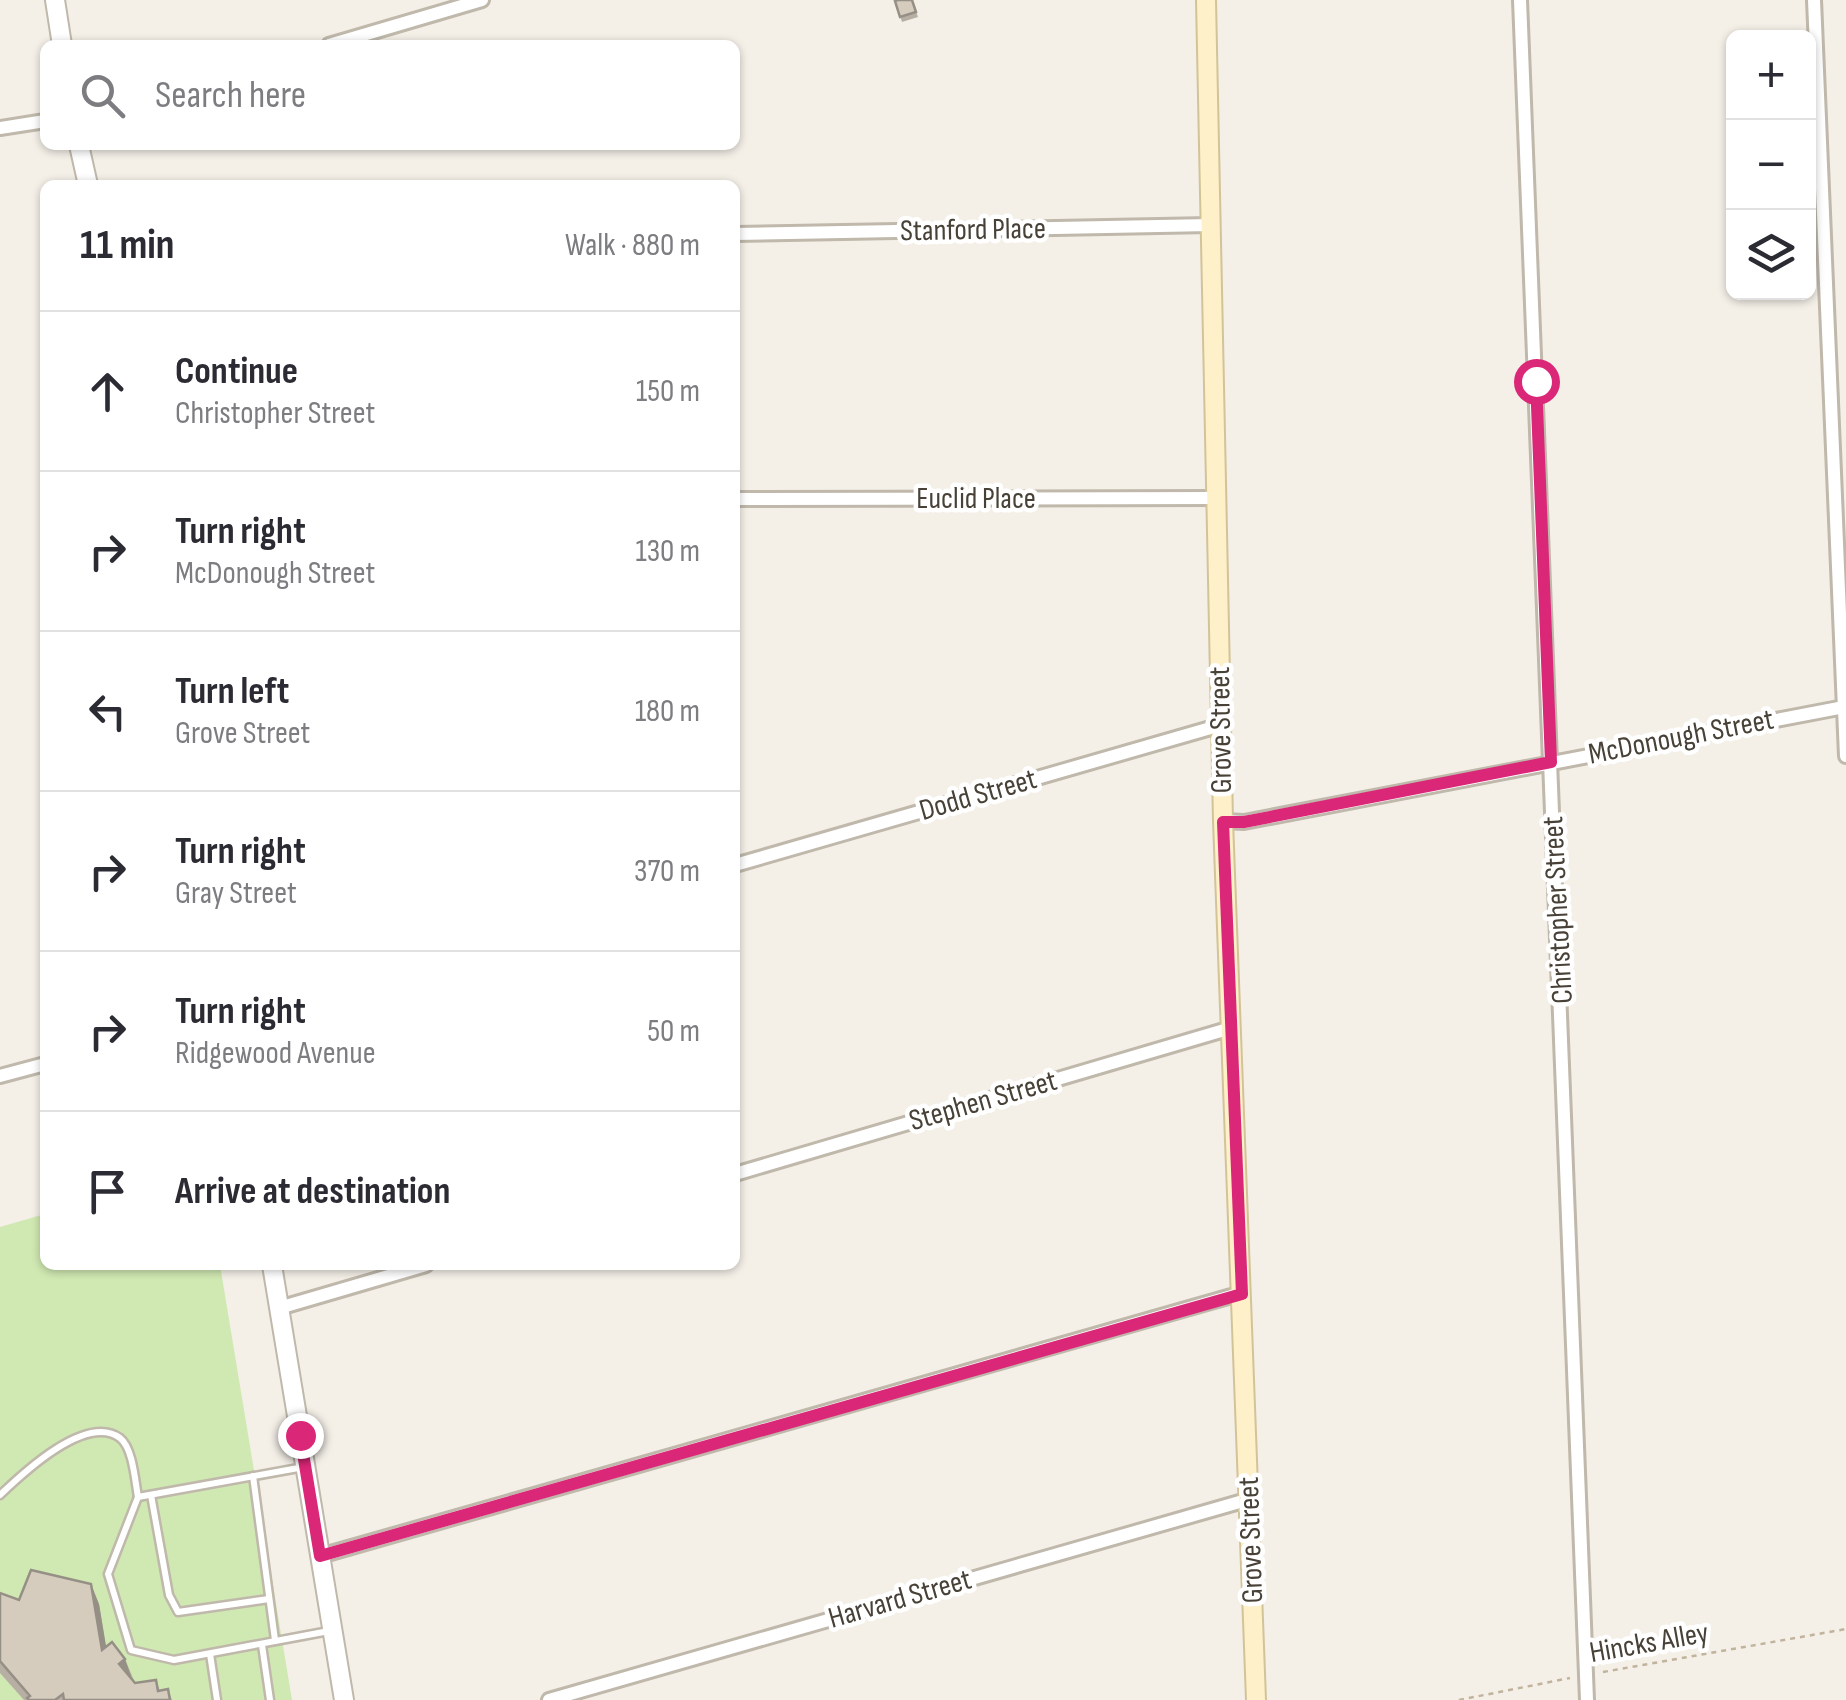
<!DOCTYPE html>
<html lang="en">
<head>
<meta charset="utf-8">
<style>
	body { margin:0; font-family:"Sofia Sans Condensed",sans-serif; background:#f7f7f7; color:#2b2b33 }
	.controls { position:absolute; right:30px; top:30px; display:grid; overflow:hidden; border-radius:15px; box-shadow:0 2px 8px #0004 }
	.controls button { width:90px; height:90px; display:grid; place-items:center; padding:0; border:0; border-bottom:2px solid #e1e1e2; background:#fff; color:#2b2b33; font:50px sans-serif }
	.stop { position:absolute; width:30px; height:30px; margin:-22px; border:8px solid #db2777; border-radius:50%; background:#fff }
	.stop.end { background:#db2777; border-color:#fff; box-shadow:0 2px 10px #0008 }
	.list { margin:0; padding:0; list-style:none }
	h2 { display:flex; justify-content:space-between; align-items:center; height:130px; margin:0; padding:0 40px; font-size:42px }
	h2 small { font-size:32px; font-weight:400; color:#7c7c81 }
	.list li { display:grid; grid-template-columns:65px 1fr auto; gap:30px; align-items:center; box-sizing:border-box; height:160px; padding:0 40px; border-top:2px solid #e1e1e2 }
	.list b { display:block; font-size:38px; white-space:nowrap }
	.list p { margin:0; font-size:32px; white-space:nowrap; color:#7c7c81 }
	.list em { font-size:32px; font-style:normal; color:#7c7c81 }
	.icon { flex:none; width:55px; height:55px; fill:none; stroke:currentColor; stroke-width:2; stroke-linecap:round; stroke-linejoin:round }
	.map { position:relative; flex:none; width:1846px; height:1700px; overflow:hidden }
	.search { position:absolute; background:#fff; box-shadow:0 2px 8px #0004; left:40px; top:40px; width:700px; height:110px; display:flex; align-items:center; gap:25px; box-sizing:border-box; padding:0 35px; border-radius:15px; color:#7c7c81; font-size:38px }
	.panel { position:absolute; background:#fff; box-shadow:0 2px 8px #0004; left:40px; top:180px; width:700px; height:1090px; border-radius:15px }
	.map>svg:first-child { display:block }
</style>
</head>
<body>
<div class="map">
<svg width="1846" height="1700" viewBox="0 0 1846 1700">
	<rect width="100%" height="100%" fill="#f4f0e8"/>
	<polygon fill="#d0e8b2" points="45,1214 45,1265 220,1265 292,1700 0,1700 0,1227"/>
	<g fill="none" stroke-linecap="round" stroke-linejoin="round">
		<g stroke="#bfb8ab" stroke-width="11">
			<g id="service">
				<polyline points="304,1467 138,1497 108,1574 131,1650 174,1660 329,1631"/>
				<polyline points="253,1476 275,1640"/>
				<path d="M0,1495C22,1474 86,1413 120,1438C133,1448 135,1481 138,1497"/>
				<polyline points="151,1495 169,1595 178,1612 269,1599"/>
				<polyline points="262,1645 270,1700"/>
				<polyline points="210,1654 217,1700"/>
			</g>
		</g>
		<g stroke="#bfb8ab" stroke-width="18">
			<g id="minor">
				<polyline points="1520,0 1587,1700"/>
				<polyline points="1814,0 1846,756"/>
				<polyline points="329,45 482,0"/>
				<polyline points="0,128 45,121"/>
				<polyline points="735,234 1211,225"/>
				<polyline points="735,499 1216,498"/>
				<polyline points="1223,821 1244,822 1844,707"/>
				<polyline points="735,865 1221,725"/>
				<polyline points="0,1076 45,1064"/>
				<polyline points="735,1174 1231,1028"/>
				<polyline points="279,1308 426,1265"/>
				<polyline points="320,1556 1242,1293"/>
				<polyline points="549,1700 1250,1499"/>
			</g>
		</g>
		<g stroke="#bfb8ab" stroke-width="22">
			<g id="tertiary">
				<polyline points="55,0 62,45"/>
				<polyline points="79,145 88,185"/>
				<polyline points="272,1265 344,1700"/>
			</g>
		</g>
		<g stroke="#d3c399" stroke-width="22">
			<polyline id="secondary" points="1206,0 1223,821 1256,1700"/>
		</g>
		<g stroke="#c1b39c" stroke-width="2.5" stroke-dasharray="5 5" stroke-linecap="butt">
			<polyline points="1603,1672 1846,1629"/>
			<polyline points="1459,1700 1570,1678"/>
		</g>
		<use href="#service" stroke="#fff" stroke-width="6"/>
		<use href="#minor" stroke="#fff" stroke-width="12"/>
		<use href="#tertiary" stroke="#fff" stroke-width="18"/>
		<use href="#secondary" stroke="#fef0c8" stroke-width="18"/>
	</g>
	<g fill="#b7afa3">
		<polygon points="912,0 918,17 902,22 895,1"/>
		<polygon points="0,1593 19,1600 99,1604 106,1647 125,1659 135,1683 156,1680 160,1691 168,1689 172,1700 24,1700 0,1673"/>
	</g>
	<g fill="#958f85">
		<polygon points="91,1584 99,1604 110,1670 102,1650"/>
		<polygon points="125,1659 132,1679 119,1664"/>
	</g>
	<g fill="#d5ccbe" stroke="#958f85" stroke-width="2.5">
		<polygon points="898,0 912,0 916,12 900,17 895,1"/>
		<polygon points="31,1570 91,1584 102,1650 112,1642 125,1659 119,1664 135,1683 156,1680 158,1691 168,1689 170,1700 64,1700 63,1694 55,1700 29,1700 27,1698 30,1696 0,1661 0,1593 19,1600"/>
	</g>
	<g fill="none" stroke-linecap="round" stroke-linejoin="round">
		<polyline stroke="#db2777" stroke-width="12" points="300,1435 320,1556 1242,1294 1223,822 1244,822 1551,762 1536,381"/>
	</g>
	<g text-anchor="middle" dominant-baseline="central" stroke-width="9" stroke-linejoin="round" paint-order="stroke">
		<g font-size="30" fill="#474137" stroke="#fff">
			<text transform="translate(973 230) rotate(-1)">Stanford Place</text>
			<text x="976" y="499">Euclid Place</text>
			<text transform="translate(1221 730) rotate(-91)">Grove Street</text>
			<text transform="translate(1681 737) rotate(-11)">McDonough Street</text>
			<text transform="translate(978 795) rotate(-16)">Dodd Street</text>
			<text transform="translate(1558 910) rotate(-93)">Christopher Street</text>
			<text transform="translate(983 1101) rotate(-16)">Stephen Street</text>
			<text transform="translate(1251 1540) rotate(-92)">Grove Street</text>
			<text transform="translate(900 1599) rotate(-16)">Harvard Street</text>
			<text transform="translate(1649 1643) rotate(-10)">Hincks Alley</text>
		</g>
	</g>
</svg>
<div class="controls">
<button>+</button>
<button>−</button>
<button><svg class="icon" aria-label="layers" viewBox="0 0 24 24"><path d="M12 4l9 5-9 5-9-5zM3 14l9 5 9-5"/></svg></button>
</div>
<div class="stop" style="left:1536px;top:381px"></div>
<div class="stop end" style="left:300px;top:1435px"></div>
<div class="search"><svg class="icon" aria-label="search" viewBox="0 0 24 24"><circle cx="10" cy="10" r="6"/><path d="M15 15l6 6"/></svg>Search here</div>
<section class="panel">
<h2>11 min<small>Walk · 880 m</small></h2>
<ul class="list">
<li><svg class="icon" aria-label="ahead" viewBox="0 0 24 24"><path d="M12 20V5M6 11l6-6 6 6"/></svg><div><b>Continue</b><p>Christopher Street</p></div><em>150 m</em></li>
<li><svg class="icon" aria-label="right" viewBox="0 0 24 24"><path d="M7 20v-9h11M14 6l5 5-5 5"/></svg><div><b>Turn right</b><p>McDonough Street</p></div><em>130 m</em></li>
<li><svg class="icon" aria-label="left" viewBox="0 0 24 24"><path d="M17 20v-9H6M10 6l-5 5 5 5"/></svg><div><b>Turn left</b><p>Grove Street</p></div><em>180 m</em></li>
<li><svg class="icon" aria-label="right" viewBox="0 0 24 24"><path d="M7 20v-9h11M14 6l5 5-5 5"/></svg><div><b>Turn right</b><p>Gray Street</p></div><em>370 m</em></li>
<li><svg class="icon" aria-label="right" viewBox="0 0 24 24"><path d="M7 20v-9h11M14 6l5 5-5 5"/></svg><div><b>Turn right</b><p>Ridgewood Avenue</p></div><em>50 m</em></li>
<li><svg class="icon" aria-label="arrive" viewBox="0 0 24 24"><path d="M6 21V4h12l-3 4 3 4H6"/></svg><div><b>Arrive at destination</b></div></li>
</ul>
</section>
</div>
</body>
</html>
